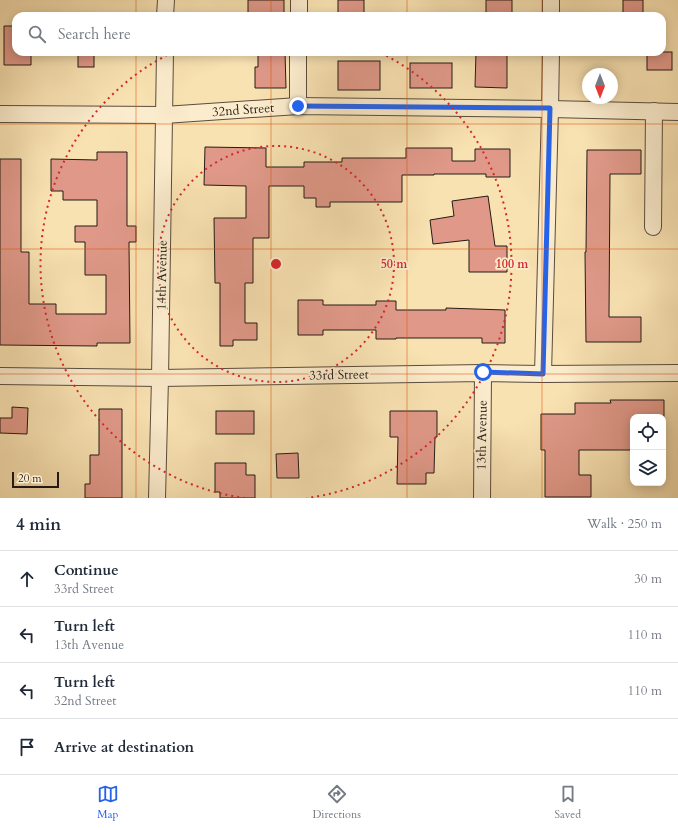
<!DOCTYPE html>
<html lang="en">
<head>
<meta charset="utf-8">
<style>
	body { margin:0; font-family:Cardo,serif; background:#f6f6f7; color:#1f2937 }
	.controls { position:absolute; right:12px; bottom:12px; display:grid; overflow:hidden; border-radius:8px; box-shadow:0 2px 10px #0003 }
	.controls button { width:36px; height:36px; display:grid; place-items:center; padding:0; border:0; border-bottom:1px solid #e0e1e3; background:#fff; color:#1f2937; font:20px sans-serif }
	.compass { position:absolute; left:582px; top:68px; width:36px; height:36px; border-radius:50%; background:#fff; box-shadow:0 2px 10px #0003; rotate:180deg }
	.scale { position:absolute; left:12px; bottom:10px; width:47px; box-sizing:border-box; padding-left:4px; border:2px solid #251a14; border-top:0; font-size:11px; line-height:14px; white-space:nowrap; color:#251a14; -webkit-text-stroke:3px #fbeccd; paint-order:stroke }
	.stop { position:absolute; width:12px; height:12px; margin:-9px; border:3px solid #2563eb; border-radius:50%; background:#fff }
	.stop.end { background:#2563eb; border-color:#fff; box-shadow:0 1px 4px #0008 }
	.list { margin:0; padding:0; list-style:none }
	h2 { display:flex; justify-content:space-between; align-items:center; height:52px; margin:0; padding:0 16px; font-size:17px }
	h2 small { font-size:13px; font-weight:400; color:#747a83 }
	.list li { display:grid; grid-template-columns:26px 1fr auto; gap:12px; align-items:center; box-sizing:border-box; height:56px; padding:0 16px; border-top:1px solid #e0e1e3 }
	.list b { display:block; font-size:15px; white-space:nowrap }
	.list p { margin:0; font-size:13px; white-space:nowrap; color:#747a83 }
	.list em { font-size:13px; font-style:normal; color:#747a83 }
	.icon { flex:none; width:22px; height:22px; fill:none; stroke:currentColor; stroke-width:2; stroke-linecap:round; stroke-linejoin:round }
	.map { position:relative; flex:none; width:678px; height:498px; overflow:hidden }
	.search { position:absolute; background:#fff; box-shadow:0 2px 10px #0003; left:12px; right:12px; top:12px; height:44px; display:flex; align-items:center; gap:10px; box-sizing:border-box; padding:0 14px; border-radius:12px; color:#747a83; font-size:15px }
	.sheet { height:276px; background:#fff }
	nav { display:flex; justify-content:space-around; align-items:center; box-sizing:border-box; height:56px; border-top:1px solid #e0e1e3; background:#fff; font-size:11px; color:#747a83 }
	nav a { display:grid; justify-items:center; gap:2px }
	nav .on { color:#2563eb }
	.map>svg:first-child { display:block }
</style>
</head>
<body>
<div class="map">
<svg width="678" height="498" viewBox="0 0 678 498">
	<rect width="100%" height="100%" fill="#f9e2b2"/>
	<filter id="stains"><feTurbulence type="fractalNoise" baseFrequency=".005" numOctaves="4"/><feColorMatrix values="0 0 0 0 .2 0 0 0 0 .09 0 0 0 0 .02 0 0 0 .5 -.17"/></filter>
	<radialGradient id="worn" r=".72"><stop offset=".6" stop-color="#630" stop-opacity="0"/><stop offset="1" stop-color="#630" stop-opacity=".3"/></radialGradient>
	<g fill="#e09989" stroke="#251a14">
		<rect x="248" y="0" width="36" height="16"/>
		<rect x="338" y="0" width="26" height="13"/>
		<rect x="486" y="0" width="26" height="16"/>
		<rect x="623" y="0" width="20" height="16"/>
		<polygon points="4,26 16,26 16,52 31,52 31,65 4,65"/>
		<rect x="78" y="52" width="16" height="15"/>
		<polygon points="258,52 285,52 286,88 255,88 255,67 258,67"/>
		<polygon points="476,52 507,52 507,88 475,87"/>
		<rect x="647" y="52" width="25" height="18"/>
		<rect x="338" y="61" width="42" height="29"/>
		<rect x="410" y="63" width="42" height="25"/>
		<polygon points="205,147 266,148 266,167 304,167 304,162 342,162 342,158 406,158 406,148 452,148 452,161 475,161 475,149 510,149 510,177 486,177 486,174 434,174 434,175 402,175 402,202 330,202 330,207 316,207 316,198 304,198 304,186 269,186 269,238 253,238 253,283 245,283 245,323 257,323 257,340 233,340 233,346 220,346 220,283 215,283 214,218 246,218 246,186 204,185"/>
		<polygon points="587,150 641,150 641,174 610,174 609,317 641,317 641,342 586,342 585,252 586,252"/>
		<polygon points="97,152 127,152 127,226 136,226 136,242 129,242 130,343 97,343 97,346 0,345 0,159 21,159 21,252 29,252 29,304 56,304 56,314 106,314 106,275 85,275 85,242 75,242 75,226 97,226 97,200 63,200 63,191 51,191 51,159 97,160"/>
		<polygon points="488,196 495,246 507,246 507,272 469,272 469,240 433,244 430,220 454,216 452,201"/>
		<polygon points="298,300 323,300 323,305 376,305 376,301 396,301 396,310 446,310 446,308 505,310 505,343 482,343 482,338 396,338 396,339 376,339 376,330 323,330 323,335 298,335"/>
		<polygon points="610,400 664,400 664,417 633,417 633,450 579,450 579,475 591,475 591,497 545,497 545,450 541,450 541,414 575,414 575,403 611,403"/>
		<polygon points="12,407 28,408 27,434 0,433 0,418 12,418"/>
		<polygon points="99,409 122,409 122,498 85,498 85,484 90,484 90,455 99,455"/>
		<rect x="216" y="411" width="38" height="23"/>
		<polygon points="390,411 437,411 437,437 435,437 434,473 426,473 426,484 397,484 398,437 390,437"/>
		<polygon points="298,453 299,478 277,478 276,454"/>
		<polygon points="215,463 246,463 246,475 255,475 255,498 220,498 220,492 215,492"/>
	</g>
	<g fill="none" stroke-linecap="round" stroke-linejoin="round">
		<g stroke="#5a4c3c" stroke-width="18">
			<g id="minor">
				<polyline points="165,16 166,0"/>
				<polyline points="299,16 299,0"/>
				<polyline points="551,16 551,0"/>
				<polyline points="298,106 298,52"/>
				<polyline points="0,114 164,115 298,106 550,109 678,112"/>
				<polyline points="653,227 654,111"/>
				<polyline points="543,374 550,109 551,52"/>
				<polyline points="0,376 160,378 483,373 543,374 678,373"/>
				<polyline points="157,498 160,378 165,52"/>
				<polyline points="482,498 483,373"/>
			</g>
		</g>
		<use href="#minor" stroke="#fbeccd" stroke-width="16"/>
	</g>
	<g fill="none" stroke-linecap="round" stroke-linejoin="round">
		<polyline stroke="#2563eb" stroke-width="5" points="298,106 550,108 543,374 483,372"/>
	</g>
	<path fill="none" stroke="#de560c" stroke-width="1" stroke-opacity="0.55" d="M136,0V16M271,0V16M407,0V16M542,0V16M136,52V498M271,52V498M407,52V498M542,52V498M0,124H678M0,249H678M0,374H678"/>
	<g fill="none" stroke="#d62828" stroke-width="2" stroke-dasharray="2 4">
		<circle cx="276" cy="264" r="118"/>
		<path d="M245 498A236 236 0 0 1 171 53M381 53A236 236 0 0 1 307 498"/>
	</g>
	<g text-anchor="middle" dominant-baseline="central" stroke-width="3.5" stroke-linejoin="round" paint-order="stroke">
		<g font-size="13" fill="#251a14" stroke="#fbeccd">
			<text transform="translate(243 110) rotate(-4)">32nd Street</text>
			<text transform="translate(162 275) rotate(-89)">14th Avenue</text>
			<text transform="translate(339 375) rotate(-1)">33rd Street</text>
			<text transform="translate(482 435) rotate(-89)">13th Avenue</text>
		</g>
	</g>
	<circle cx="276" cy="264" r="6" fill="#d62828" stroke="#fbeccd" stroke-width="2"/>
	<g font-size="12" text-anchor="middle" font-weight="bold" fill="#d62828" stroke="#fbeccd" stroke-width="3.5" stroke-linejoin="round" paint-order="stroke">
		<text x="394" y="268">50 m</text>
		<text x="512" y="268">100 m</text>
	</g>
	<rect width="100%" height="100%" filter="url(#stains)"/>
	<rect width="100%" height="100%" fill="url(#worn)"/>
</svg>
<div class="controls">
<button><svg class="icon" aria-label="locate" viewBox="0 0 24 24"><circle cx="12" cy="12" r="6"/><path d="M12 2v4M12 18v4M2 12h4M18 12h4"/></svg></button>
<button><svg class="icon" aria-label="layers" viewBox="0 0 24 24"><path d="M12 4l9 5-9 5-9-5zM3 14l9 5 9-5"/></svg></button>
</div>
<svg class="compass" viewBox="-18 -18 36 36"><path d="M0-13l5 13h-10z" fill="#e53935"/><path d="M0 13l5-13h-10z" fill="#747a83"/></svg>
<div class="scale">20 m</div>
<div class="stop" style="left:483px;top:372px"></div>
<div class="stop end" style="left:298px;top:106px"></div>
<div class="search"><svg class="icon" aria-label="search" viewBox="0 0 24 24"><circle cx="10" cy="10" r="6"/><path d="M15 15l6 6"/></svg>Search here</div>
</div>
<section class="sheet">
<h2>4 min<small>Walk · 250 m</small></h2>
<ul class="list">
<li><svg class="icon" aria-label="ahead" viewBox="0 0 24 24"><path d="M12 20V5M6 11l6-6 6 6"/></svg><div><b>Continue</b><p>33rd Street</p></div><em>30 m</em></li>
<li><svg class="icon" aria-label="left" viewBox="0 0 24 24"><path d="M17 20v-9H6M10 6l-5 5 5 5"/></svg><div><b>Turn left</b><p>13th Avenue</p></div><em>110 m</em></li>
<li><svg class="icon" aria-label="left" viewBox="0 0 24 24"><path d="M17 20v-9H6M10 6l-5 5 5 5"/></svg><div><b>Turn left</b><p>32nd Street</p></div><em>110 m</em></li>
<li><svg class="icon" aria-label="arrive" viewBox="0 0 24 24"><path d="M6 21V4h12l-3 4 3 4H6"/></svg><div><b>Arrive at destination</b></div></li>
</ul>
</section>
<nav>
<a class="on"><svg class="icon" aria-label="map" viewBox="0 0 24 24"><path d="M3 6l6-2 6 2 6-2v14l-6 2-6-2-6 2zM9 4v14M15 6v14"/></svg>Map</a>
<a><svg class="icon" aria-label="directions" viewBox="0 0 24 24"><path d="M12 3l9 9-9 9-9-9zM9 14v-3h6M13 9l2 2-2 2"/></svg>Directions</a>
<a><svg class="icon" aria-label="saved" viewBox="0 0 24 24"><path d="M7 4h10v16l-5-4-5 4z"/></svg>Saved</a>
</nav>
</body>
</html>
